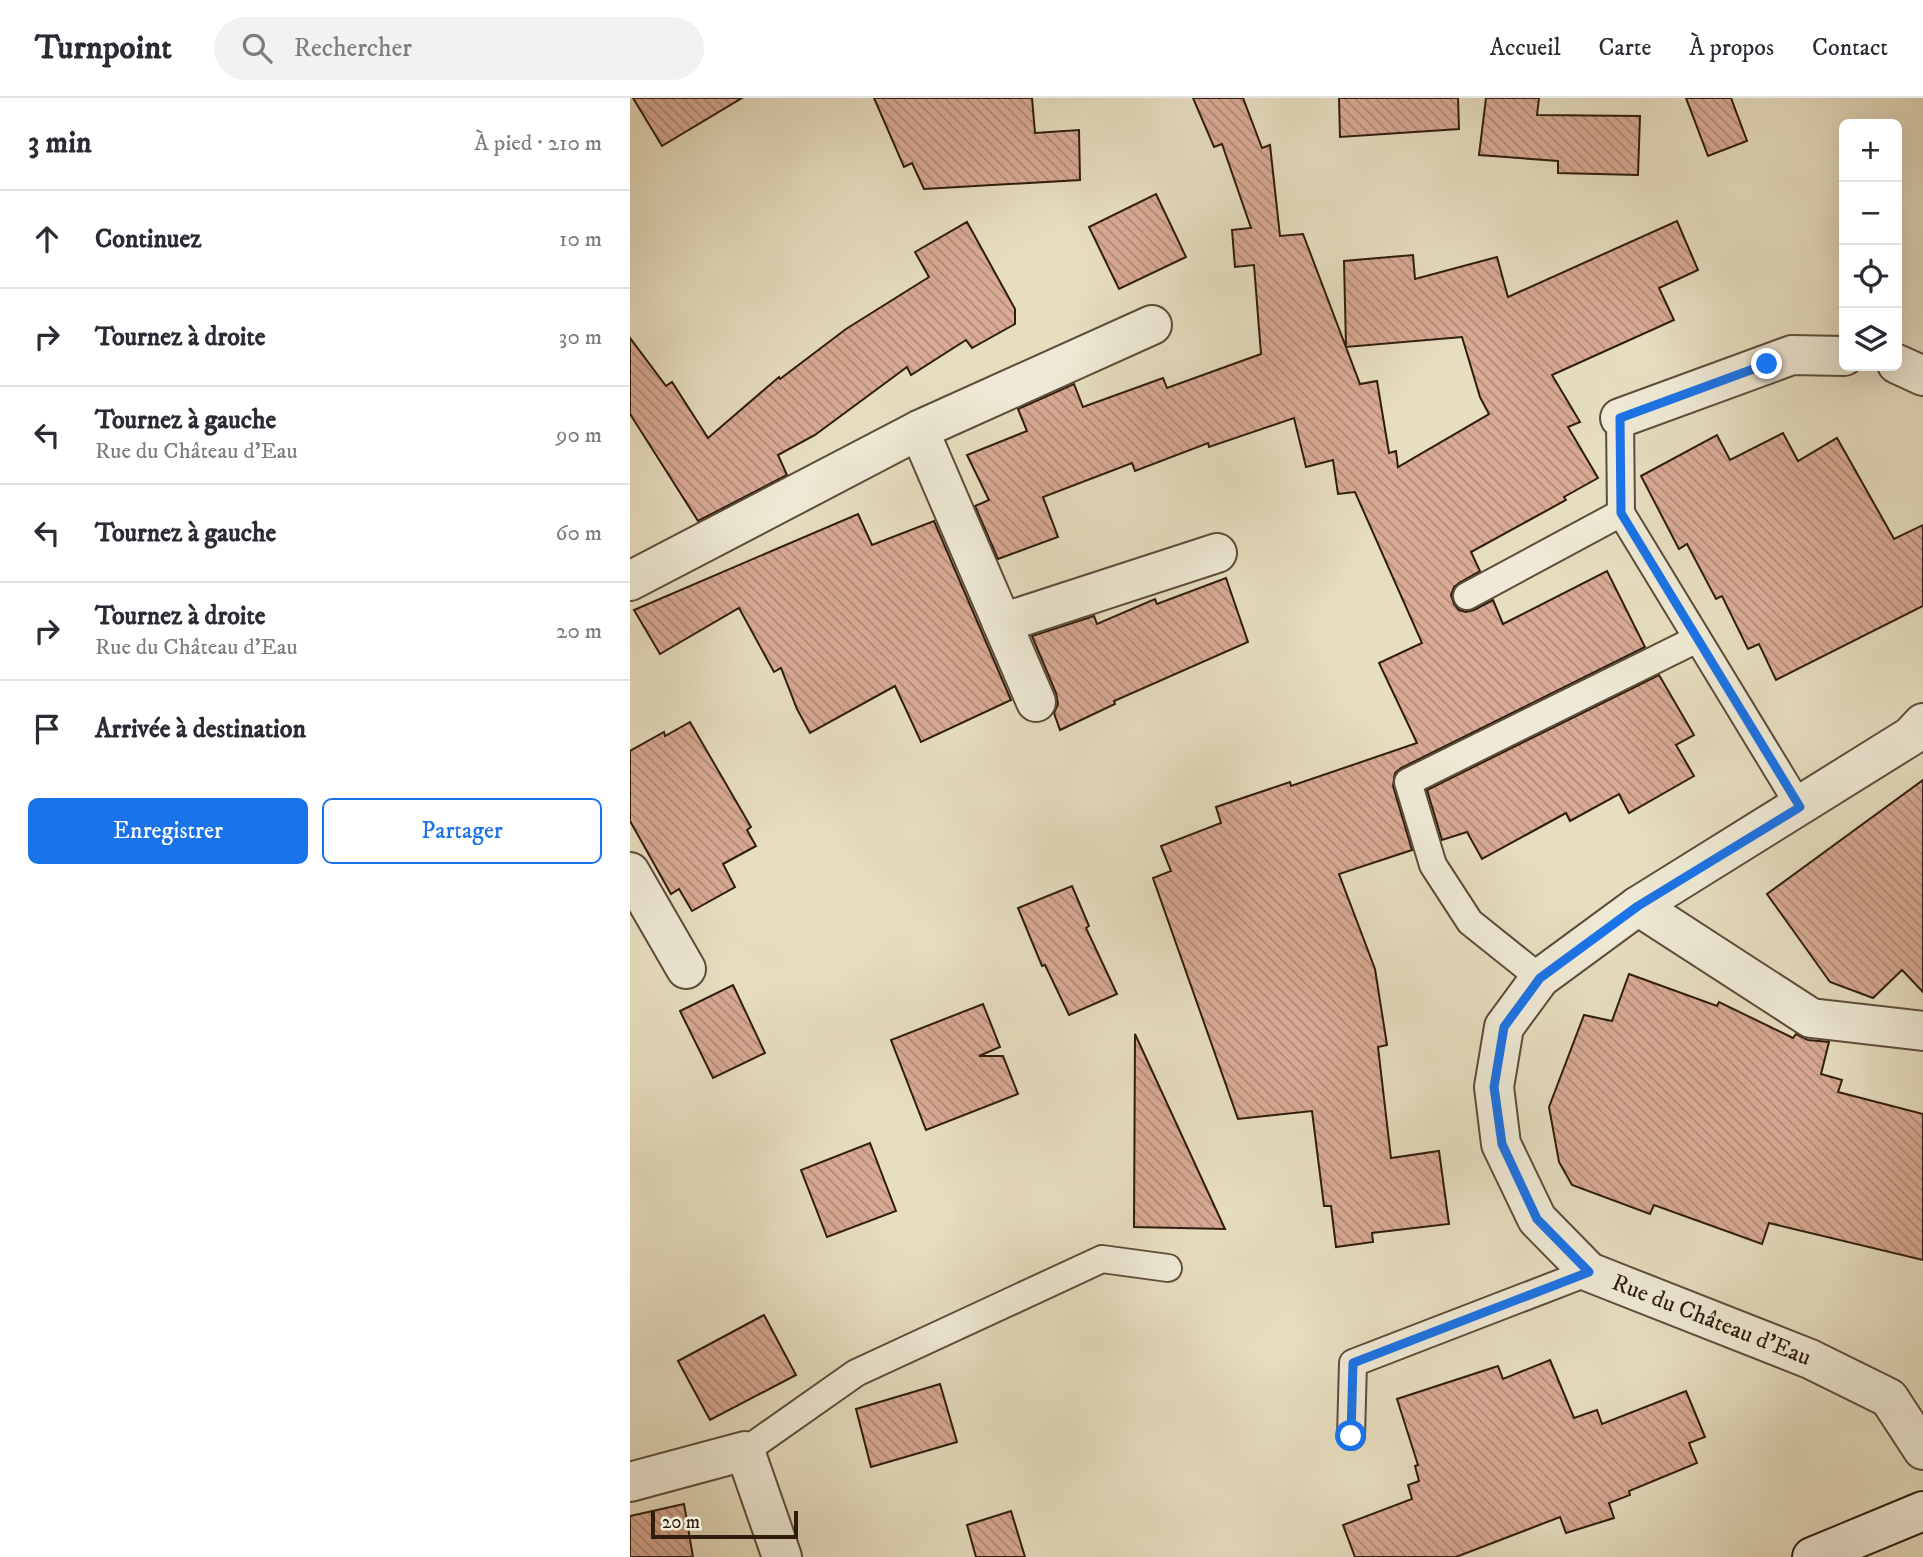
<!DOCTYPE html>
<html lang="fr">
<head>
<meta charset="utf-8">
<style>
	body { margin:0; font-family:"IM FELL DW Pica",serif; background:#f2f2f3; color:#2b2b33 }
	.controls { position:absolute; right:21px; top:21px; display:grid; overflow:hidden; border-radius:10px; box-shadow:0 7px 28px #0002 }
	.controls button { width:63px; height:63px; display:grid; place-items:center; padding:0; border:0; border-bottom:2px solid #e1e1e2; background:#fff; color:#2b2b33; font:35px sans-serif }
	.scale { position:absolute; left:21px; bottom:18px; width:147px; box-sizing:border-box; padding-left:7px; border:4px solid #2f1c0d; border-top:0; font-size:19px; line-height:24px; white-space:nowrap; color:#2f1c0d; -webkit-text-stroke:5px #efead6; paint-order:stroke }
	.stop { position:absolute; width:21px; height:21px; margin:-16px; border:5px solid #1a73e8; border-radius:50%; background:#fff }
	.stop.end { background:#1a73e8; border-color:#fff; box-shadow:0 2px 7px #0008 }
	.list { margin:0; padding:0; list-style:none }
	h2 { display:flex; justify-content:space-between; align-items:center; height:91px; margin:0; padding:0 28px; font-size:30px }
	h2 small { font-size:23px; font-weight:400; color:#7c7c81 }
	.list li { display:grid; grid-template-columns:46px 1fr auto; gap:21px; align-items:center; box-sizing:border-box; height:98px; padding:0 28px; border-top:2px solid #e1e1e2 }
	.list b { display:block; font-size:26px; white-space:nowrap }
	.list p { margin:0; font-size:23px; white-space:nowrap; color:#7c7c81 }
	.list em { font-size:23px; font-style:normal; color:#7c7c81 }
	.actions { display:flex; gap:14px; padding:21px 28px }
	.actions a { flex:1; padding:16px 0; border:2px solid #1a73e8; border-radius:10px; text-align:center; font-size:24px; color:#1a73e8 }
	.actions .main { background:#1a73e8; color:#fff }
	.icon { flex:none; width:38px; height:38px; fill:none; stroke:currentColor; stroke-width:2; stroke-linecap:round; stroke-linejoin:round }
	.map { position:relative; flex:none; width:1293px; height:1459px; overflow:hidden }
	header { display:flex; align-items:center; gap:42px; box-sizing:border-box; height:98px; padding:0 35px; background:#fff; border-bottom:2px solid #e1e1e2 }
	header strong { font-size:33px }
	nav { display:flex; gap:38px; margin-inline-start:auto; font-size:24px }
	.search { width:490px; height:63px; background:#f2f2f3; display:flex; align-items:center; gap:18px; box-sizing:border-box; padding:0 24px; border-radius:38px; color:#7c7c81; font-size:26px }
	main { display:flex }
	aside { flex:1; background:#fff }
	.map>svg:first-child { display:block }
</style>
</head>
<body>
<header>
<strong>Turnpoint</strong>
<div class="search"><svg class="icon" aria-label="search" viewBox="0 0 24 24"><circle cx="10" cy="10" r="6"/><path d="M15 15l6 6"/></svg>Rechercher</div>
<nav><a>Accueil</a><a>Carte</a><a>À propos</a><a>Contact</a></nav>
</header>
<main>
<aside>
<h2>3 min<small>À pied · 210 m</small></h2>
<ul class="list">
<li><svg class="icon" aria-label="ahead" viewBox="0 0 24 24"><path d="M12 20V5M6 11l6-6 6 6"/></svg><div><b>Continuez</b></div><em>10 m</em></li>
<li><svg class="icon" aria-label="right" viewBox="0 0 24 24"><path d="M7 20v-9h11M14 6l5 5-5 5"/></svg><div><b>Tournez à droite</b></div><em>30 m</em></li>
<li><svg class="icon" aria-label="left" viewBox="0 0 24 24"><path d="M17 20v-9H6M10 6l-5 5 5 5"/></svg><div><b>Tournez à gauche</b><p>Rue du Château d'Eau</p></div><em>90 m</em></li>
<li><svg class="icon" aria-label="left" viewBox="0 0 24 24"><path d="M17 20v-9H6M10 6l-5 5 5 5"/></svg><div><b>Tournez à gauche</b></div><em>60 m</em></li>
<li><svg class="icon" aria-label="right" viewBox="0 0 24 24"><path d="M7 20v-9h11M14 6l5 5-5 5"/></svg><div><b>Tournez à droite</b><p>Rue du Château d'Eau</p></div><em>20 m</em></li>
<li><svg class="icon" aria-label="arrive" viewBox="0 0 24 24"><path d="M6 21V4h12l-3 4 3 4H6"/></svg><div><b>Arrivée à destination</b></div></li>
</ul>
<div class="actions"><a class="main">Enregistrer</a><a>Partager</a></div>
</aside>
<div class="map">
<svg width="1293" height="1459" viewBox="0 0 1293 1459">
	<defs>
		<pattern id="building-back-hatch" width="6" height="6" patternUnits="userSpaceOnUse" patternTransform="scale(1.75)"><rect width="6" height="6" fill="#d9aa94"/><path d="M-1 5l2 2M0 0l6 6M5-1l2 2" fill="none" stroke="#b08a77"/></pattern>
	</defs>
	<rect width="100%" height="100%" fill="#e7dec0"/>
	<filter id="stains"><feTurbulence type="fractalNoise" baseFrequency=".00286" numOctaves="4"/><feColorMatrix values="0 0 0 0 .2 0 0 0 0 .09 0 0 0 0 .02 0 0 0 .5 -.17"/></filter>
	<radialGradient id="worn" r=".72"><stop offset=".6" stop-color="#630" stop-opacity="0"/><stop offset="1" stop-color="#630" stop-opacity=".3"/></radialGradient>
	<g fill="url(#building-back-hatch)" stroke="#2f1c0d" stroke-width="2">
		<polygon points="3,0 112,0 32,48"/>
		<polygon points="244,0 402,0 405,35 449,32 450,82 294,91 282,65 274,69"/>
		<polygon points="563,0 613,0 632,50 640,47 650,138 673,136 730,286 747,283 759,355 766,353 768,369 859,316 850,299 832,239 716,249 714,163 783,157 785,181 867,159 878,199 1047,123 1068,172 1029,190 1044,222 922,277 950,324 938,329 968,380 934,399 936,402 841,454 850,473 829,485 824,489 821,497 824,506 829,512 836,514 844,512 863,502 873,526 977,473 1015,549 771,670 765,675 763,688 782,752 709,776 745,871 757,947 748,949 761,1060 809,1053 819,1126 742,1135 743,1144 706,1149 701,1108 694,1108 682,1013 608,1021 523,780 541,773 531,748 591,725 586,709 660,684 661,688 787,645 749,565 792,545 725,394 708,396 703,362 676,369 664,320 579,349 578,345 505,373 502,365 413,399 428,439 368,461 345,408 359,402 337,357 397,333 388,311 444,286 453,309 533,280 537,290 631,256 624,167 605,169 602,132 621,130 592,46 584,49"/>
		<polygon points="709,0 828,0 829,31 710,39"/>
		<polygon points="856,0 909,0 907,17 1010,18 1008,77 928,75 928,63 849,57"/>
		<polygon points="1056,0 1101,0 1117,43 1078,58"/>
		<polygon points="526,96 556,159 489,191 459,129"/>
		<polygon points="337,124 385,211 385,226 342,250 336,242 281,277 277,269 185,337 148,357 157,377 68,423 0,316 0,240 36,288 42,284 78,340 149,279 150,281 216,231 299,179 285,154"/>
		<polygon points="1153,335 1168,363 1207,340 1264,441 1293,427 1293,508 1146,582 1129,546 1118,551 1092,498 1086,501 1057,446 1049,451 1011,378 1087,337 1100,362"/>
		<polygon points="228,416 242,447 304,423 381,602 291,644 265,588 180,635 167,611 151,570 144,574 109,510 30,556 4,512"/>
		<polygon points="596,480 618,544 484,603 485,606 430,632 424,615 428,606 426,595 402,538 464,518 467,526 525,501 527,506"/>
		<polygon points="1029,577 1064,637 1046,647 1064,678 999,715 989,696 940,723 936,715 852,761 837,734 812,742 797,692"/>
		<polygon points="60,624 121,729 117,732 126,748 93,766 105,789 62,813 49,791 41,796 0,723 0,653 34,634 35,638"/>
		<polygon points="1293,682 1293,894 1272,872 1243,900 1200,884 1137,796"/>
		<polygon points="442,788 459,828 456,830 487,896 439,917 415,867 412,868 388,810"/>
		<polygon points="999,876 1087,908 1089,904 1163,940 1166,936 1178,942 1199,944 1191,976 1212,982 1208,994 1293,1016 1293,1162 1139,1125 1132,1146 1024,1107 1020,1116 942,1087 929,1064 919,1009 954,917 982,923"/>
		<polygon points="103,887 135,955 83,980 50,913"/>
		<polygon points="353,906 370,949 349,958 373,958 388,996 296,1032 261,942"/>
		<polygon points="505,936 595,1131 504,1129"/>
		<polygon points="240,1045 266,1113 197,1139 171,1072"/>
		<polygon points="134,1217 166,1277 80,1322 48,1263"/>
		<polygon points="920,1262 944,1320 967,1312 972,1326 1056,1293 1075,1339 1059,1345 1067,1365 999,1393 1000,1397 979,1405 984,1420 936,1435 930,1419 826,1459 725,1459 713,1427 782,1401 778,1387 789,1383 785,1368 788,1367 767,1301 868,1268 873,1281"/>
		<polygon points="310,1286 327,1344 241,1369 226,1311"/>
		<polygon points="54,1406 63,1459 0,1459 0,1418"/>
		<polygon points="381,1413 395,1459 346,1459 337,1427"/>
	</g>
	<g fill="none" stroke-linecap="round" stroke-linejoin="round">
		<g stroke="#5d4c3a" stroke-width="30">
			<g id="lane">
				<polyline points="990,320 991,415 1170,709"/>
				<polyline points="837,498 991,415"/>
				<polyline points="910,880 840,824 803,767 778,684 1067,541"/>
				<polyline points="721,1338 723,1265 959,1174"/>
				<polyline points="115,1353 226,1275 472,1161 538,1170"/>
			</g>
		</g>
		<g stroke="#5d4c3a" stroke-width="42">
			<g id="street">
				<polyline points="1267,266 1293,278"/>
				<polyline points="990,320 1162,257 1214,258"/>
				<polyline points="289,332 406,604"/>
				<polyline points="0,483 289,332 522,227"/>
				<polyline points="372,525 587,455"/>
				<path id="s1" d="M1293,625L1281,638L1008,808L910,880L874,929L864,989L871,1046L907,1121L959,1174L1180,1261L1259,1300L1293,1352"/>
				<polyline points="0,774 56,871"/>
				<polyline points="1008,808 1181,920 1293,933"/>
				<polyline points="0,1384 115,1353 152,1459"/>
			</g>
		</g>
		<g stroke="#2f1c0d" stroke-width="42">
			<polyline id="secondary" points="1182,1459 1293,1413"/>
		</g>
		<use href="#lane" stroke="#efead6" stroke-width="26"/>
		<use href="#street" stroke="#efead6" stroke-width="38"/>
		<use href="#secondary" stroke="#efead6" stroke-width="38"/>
	</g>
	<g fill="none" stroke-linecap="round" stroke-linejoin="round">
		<polyline stroke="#1a73e8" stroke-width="9" points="721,1338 723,1265 959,1174 907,1121 872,1046 864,989 874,929 910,880 1008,808 1170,709 991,415 990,320 1137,266"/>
	</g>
	<g text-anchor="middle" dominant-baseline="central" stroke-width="5" stroke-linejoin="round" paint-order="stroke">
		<g font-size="24" fill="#2f1c0d" stroke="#efead6">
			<text stroke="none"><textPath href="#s1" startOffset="929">Rue du Château d'Eau</textPath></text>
		</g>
	</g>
	<rect width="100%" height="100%" filter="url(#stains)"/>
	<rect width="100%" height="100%" fill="url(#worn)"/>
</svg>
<div class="controls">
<button>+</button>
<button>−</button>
<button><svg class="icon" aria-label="locate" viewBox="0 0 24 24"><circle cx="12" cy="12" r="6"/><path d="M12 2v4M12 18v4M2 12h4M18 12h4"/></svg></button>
<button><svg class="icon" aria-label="layers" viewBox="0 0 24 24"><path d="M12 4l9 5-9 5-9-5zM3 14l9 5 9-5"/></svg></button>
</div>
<div class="scale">20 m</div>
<div class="stop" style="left:721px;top:1338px"></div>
<div class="stop end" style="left:1137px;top:266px"></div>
</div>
</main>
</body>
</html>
